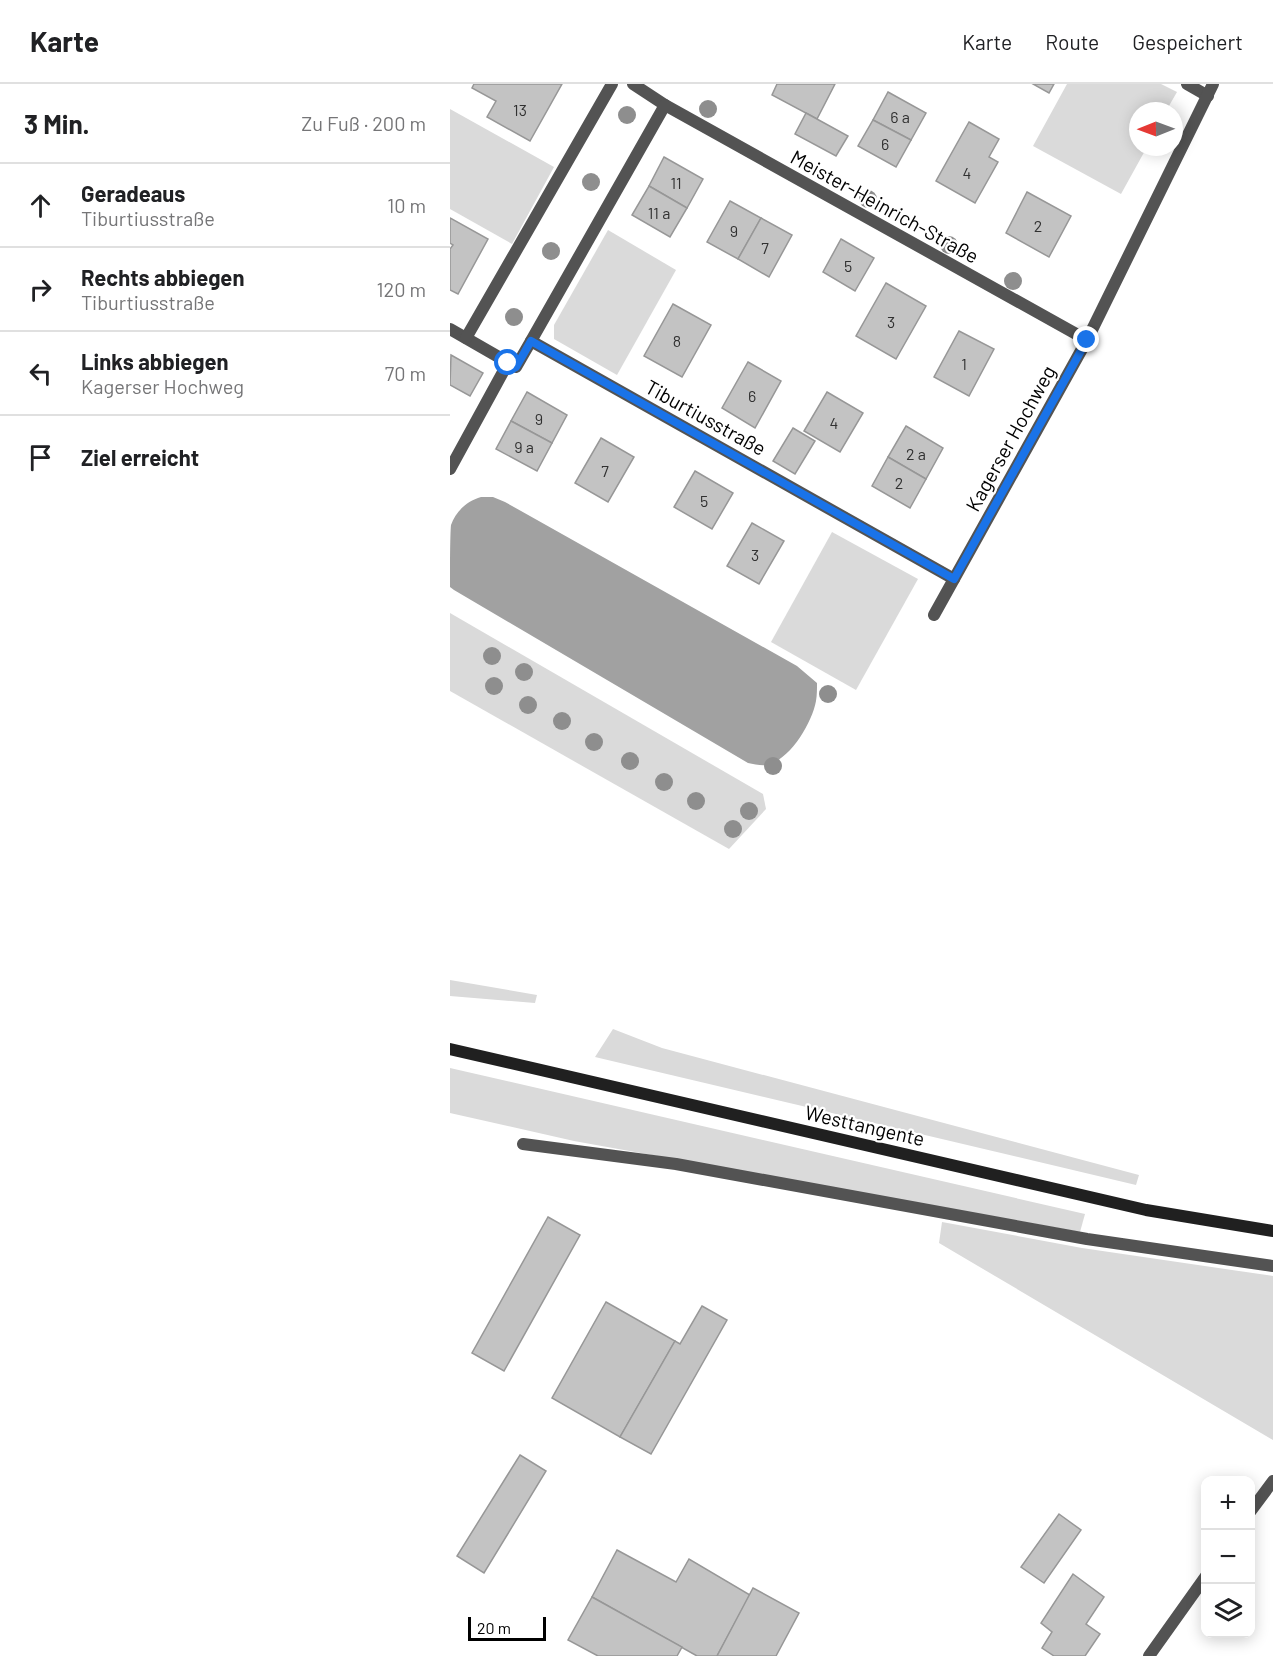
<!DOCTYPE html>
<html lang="de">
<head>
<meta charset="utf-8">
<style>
	body { margin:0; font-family:Barlow,sans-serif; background:#f6f6f6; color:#202124 }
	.controls { position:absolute; right:18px; bottom:18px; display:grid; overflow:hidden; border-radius:12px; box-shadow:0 3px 15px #0003 }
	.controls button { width:54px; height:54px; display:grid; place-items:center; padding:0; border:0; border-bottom:2px solid #e0e0e0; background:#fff; color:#202124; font:30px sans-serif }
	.compass { position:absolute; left:679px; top:18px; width:54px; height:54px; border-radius:50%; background:#fff; box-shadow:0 3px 15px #0003; rotate:269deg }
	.scale { position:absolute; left:18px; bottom:15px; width:78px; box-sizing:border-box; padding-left:6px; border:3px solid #000; border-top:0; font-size:16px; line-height:21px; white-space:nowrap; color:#000; -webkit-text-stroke:4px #fff; paint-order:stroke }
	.stop { position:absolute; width:18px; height:18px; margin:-14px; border:4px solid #1a73e8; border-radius:50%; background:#fff }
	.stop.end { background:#1a73e8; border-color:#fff; box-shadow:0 2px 6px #0008 }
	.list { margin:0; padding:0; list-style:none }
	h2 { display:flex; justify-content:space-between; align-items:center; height:78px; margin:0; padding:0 24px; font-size:26px }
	h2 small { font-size:20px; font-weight:400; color:#757577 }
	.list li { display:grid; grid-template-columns:39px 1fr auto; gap:18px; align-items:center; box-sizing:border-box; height:84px; padding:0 24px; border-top:2px solid #e0e0e0 }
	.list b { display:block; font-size:22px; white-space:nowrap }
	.list p { margin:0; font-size:20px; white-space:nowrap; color:#757577 }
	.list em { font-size:20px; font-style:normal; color:#757577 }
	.icon { flex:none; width:33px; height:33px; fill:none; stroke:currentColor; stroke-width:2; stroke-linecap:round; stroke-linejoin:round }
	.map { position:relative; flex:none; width:823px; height:1572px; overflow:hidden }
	header { display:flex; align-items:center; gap:36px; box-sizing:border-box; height:84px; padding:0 30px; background:#fff; border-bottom:2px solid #e0e0e0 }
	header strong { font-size:28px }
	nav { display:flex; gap:33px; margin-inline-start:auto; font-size:21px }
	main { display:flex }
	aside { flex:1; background:#fff }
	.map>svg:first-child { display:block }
</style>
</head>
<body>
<header>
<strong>Karte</strong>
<nav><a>Karte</a><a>Route</a><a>Gespeichert</a></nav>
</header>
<main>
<aside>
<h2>3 Min.<small>Zu Fuß · 200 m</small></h2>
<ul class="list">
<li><svg class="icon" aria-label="ahead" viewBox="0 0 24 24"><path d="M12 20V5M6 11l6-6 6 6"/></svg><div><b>Geradeaus</b><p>Tiburtiusstraße</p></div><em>10 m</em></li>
<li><svg class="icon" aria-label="right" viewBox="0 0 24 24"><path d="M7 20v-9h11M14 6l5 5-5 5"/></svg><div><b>Rechts abbiegen</b><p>Tiburtiusstraße</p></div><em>120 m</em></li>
<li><svg class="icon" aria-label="left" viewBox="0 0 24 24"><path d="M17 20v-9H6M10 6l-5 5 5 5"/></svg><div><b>Links abbiegen</b><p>Kagerser Hochweg</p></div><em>70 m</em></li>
<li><svg class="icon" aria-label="arrive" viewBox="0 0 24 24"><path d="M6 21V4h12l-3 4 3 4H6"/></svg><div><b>Ziel erreicht</b></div></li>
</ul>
</aside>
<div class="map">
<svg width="823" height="1572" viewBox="0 0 823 1572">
	<rect width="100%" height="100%" fill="#fff"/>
	<g fill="#dadada">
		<polygon points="617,0 711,0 727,8 716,27 688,27 688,63 697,63 671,110 583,62"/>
		<polygon points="0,25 104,83 62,160 0,125"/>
		<polygon points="158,146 226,186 167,291 104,255 104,241"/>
		<polygon points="382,448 468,495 406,606 321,558"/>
		<polygon points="0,529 313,710 316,725 279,765 0,607"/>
		<polygon points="0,896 87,911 85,919 0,912"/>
		<polygon points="163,945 212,964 689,1091 686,1101 145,973"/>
		<polygon points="0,984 635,1130 630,1148 124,1057 0,1029"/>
		<polygon points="492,1138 632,1164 823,1192 823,1356 489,1159"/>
	</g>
	<path fill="#a1a1a1" d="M31,413H43L55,418L347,582L367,599C367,605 367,611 366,617C362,639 340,676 317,681C311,682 304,680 298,679L4,506L0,503C0,491 0,450 1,441C6,427 17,417 31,413Z"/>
	<g fill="#c3c3c3" stroke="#979797" stroke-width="1.5">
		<polygon points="24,0 112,0 80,57 37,33 46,17 22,4"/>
		<polygon points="327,0 385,0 367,35 322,11"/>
		<polygon points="583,0 604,0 599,9"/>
		<polygon points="438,8 476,29 461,56 423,36"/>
		<polygon points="356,29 398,52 386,72 345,50"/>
		<polygon points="423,36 461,56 446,83 408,62"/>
		<polygon points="519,38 549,55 539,73 548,78 525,119 486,97"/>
		<polygon points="214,73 253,95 237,124 199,102"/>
		<polygon points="199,102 237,124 220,153 182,131"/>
		<polygon points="577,108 621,132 599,173 556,149"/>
		<polygon points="280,117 311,134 288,175 257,158"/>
		<polygon points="0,134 38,155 8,210 0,206 0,165 3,161 0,159"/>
		<polygon points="311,134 342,151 319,193 288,175"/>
		<polygon points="391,155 424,174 405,207 373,188"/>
		<polygon points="436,199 476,222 446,275 406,252"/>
		<polygon points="223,220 261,241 232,293 194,272"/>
		<polygon points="509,247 544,265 519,312 484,293"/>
		<polygon points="1,271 33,289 20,312 0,301"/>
		<polygon points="298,278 331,297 305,344 272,324"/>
		<polygon points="77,308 117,331 102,359 61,337"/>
		<polygon points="377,308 413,329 390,368 354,347"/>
		<polygon points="61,337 102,359 87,387 46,365"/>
		<polygon points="456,342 493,364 476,395 438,373"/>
		<polygon points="343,344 365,357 345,390 323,377"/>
		<polygon points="151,354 184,373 158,418 125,399"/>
		<polygon points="438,373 476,395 460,424 422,402"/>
		<polygon points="245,387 283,409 262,445 224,423"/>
		<polygon points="302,439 334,457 309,500 277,482"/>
		<polygon points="98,1133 130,1151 54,1287 22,1269"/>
		<polygon points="156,1218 225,1257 170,1353 102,1314"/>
		<polygon points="252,1222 277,1236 201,1370 170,1353 225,1257 230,1260"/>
		<polygon points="70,1371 96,1387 34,1489 7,1472"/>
		<polygon points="609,1430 631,1446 594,1499 571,1483"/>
		<polygon points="167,1466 226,1498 239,1475 300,1511 267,1572 247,1572 142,1513"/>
		<polygon points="623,1490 654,1513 636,1540 650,1550 635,1572 604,1572 592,1564 602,1548 591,1539"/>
		<polygon points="303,1504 349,1529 326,1572 267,1572"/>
		<polygon points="142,1513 232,1563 227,1572 148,1572 118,1556"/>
	</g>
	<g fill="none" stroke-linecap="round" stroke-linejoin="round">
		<g stroke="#535353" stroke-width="12">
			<polyline points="0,385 58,279"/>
			<polyline points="73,1060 226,1080 637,1155 823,1182"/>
			<polyline points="800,1428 823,1397"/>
			<polyline points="699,1572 756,1492"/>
		</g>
		<g stroke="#535353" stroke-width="12">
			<polyline points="183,0 215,21 637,256"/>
			<polyline points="737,0 758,12"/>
			<polyline points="0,245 66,283 81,257 504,495"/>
			<polyline points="16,254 162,0"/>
			<polyline points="81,257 215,21"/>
			<polyline points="484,531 637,256 763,0"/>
		</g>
		<polyline stroke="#202020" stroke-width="12" points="0,965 696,1126 823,1147"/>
	</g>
	<g fill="#8e8e8e">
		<circle cx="258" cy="25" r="9"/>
		<circle cx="177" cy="31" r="9"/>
		<circle cx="141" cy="98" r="9"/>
		<circle cx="418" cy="115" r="9"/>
		<circle cx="499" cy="161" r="9"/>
		<circle cx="101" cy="167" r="9"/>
		<circle cx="563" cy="197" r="9"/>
		<circle cx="64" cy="233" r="9"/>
		<circle cx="42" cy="572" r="9"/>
		<circle cx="74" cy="588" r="9"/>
		<circle cx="44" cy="602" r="9"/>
		<circle cx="378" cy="610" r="9"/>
		<circle cx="78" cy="621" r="9"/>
		<circle cx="112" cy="637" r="9"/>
		<circle cx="144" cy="658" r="9"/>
		<circle cx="180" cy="677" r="9"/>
		<circle cx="323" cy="682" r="9"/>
		<circle cx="214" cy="698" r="9"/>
		<circle cx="246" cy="717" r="9"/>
		<circle cx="299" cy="727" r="9"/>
		<circle cx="283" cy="745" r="9"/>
	</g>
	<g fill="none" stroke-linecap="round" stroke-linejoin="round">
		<polyline stroke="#1a73e8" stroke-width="8" points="58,279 66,283 81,257 504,495 637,256"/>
	</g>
	<g text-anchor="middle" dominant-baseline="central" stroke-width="4.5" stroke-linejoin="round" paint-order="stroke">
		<g font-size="16" fill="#313131">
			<text x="70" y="25">13</text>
			<text x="450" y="32">6 a</text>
			<text x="435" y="59">6</text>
			<text x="517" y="88">4</text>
			<text x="226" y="98">11</text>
			<text x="209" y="128">11 a</text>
			<text x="588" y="141">2</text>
			<text x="284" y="146">9</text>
			<text x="315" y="163">7</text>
			<text x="398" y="181">5</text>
			<text x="441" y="237">3</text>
			<text x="227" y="256">8</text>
			<text x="514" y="279">1</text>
			<text x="302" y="311">6</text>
			<text x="89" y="334">9</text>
			<text x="384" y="338">4</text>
			<text x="74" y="362">9 a</text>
			<text x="466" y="369">2 a</text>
			<text x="155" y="386">7</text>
			<text x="449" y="398">2</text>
			<text x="254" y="416">5</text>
			<text x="305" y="470">3</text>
		</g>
		<g font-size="20" fill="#000" stroke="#fff">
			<text transform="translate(435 122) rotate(29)">Meister-Heinrich-Straße</text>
			<text transform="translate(256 333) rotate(29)">Tiburtiusstraße</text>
			<text transform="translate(560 354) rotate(-61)">Kagerser Hochweg</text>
			<text transform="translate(415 1041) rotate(13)">Westtangente</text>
		</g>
	</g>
</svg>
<div class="controls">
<button>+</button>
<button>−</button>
<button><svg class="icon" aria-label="layers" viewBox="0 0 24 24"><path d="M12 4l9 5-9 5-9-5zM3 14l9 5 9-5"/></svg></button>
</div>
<svg class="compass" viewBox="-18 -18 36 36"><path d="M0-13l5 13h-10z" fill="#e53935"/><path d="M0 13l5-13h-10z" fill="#757577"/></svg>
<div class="scale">20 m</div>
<div class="stop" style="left:58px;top:279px"></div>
<div class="stop end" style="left:637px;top:256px"></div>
</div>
</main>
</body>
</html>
